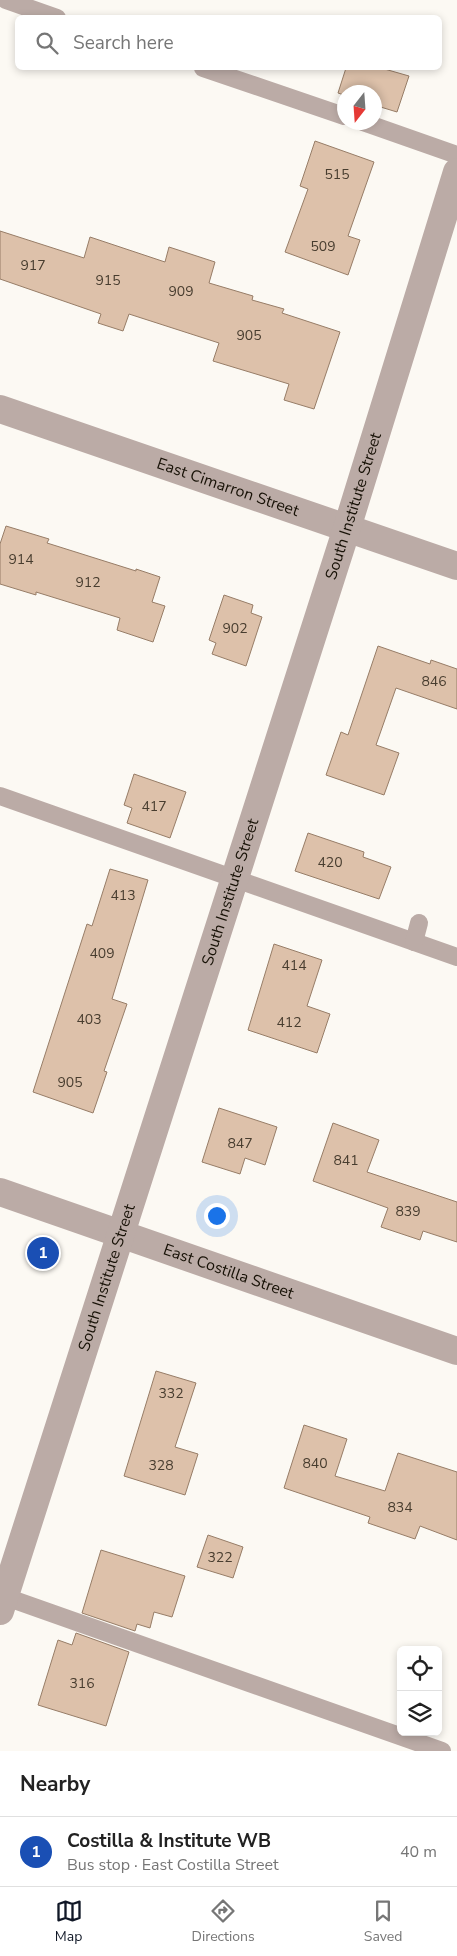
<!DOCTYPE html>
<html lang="en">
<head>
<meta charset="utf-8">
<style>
	body { margin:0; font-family:"Nunito Sans",sans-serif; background:#f2f2f2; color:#222 }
	.controls { position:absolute; right:15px; bottom:15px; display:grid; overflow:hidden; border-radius:8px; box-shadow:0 2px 8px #0003 }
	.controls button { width:45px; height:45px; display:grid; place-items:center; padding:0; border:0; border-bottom:1px solid #e0e0e0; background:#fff; color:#222; font:25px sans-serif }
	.compass { position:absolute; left:337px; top:85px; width:45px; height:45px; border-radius:50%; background:#fff; box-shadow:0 2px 8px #0003; rotate:197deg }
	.you { position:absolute; left:216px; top:1215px; width:18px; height:18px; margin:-12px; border:4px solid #fff; border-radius:50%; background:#1a73e8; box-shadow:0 0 0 8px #1a73e833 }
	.badge { display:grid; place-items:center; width:32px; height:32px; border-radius:50%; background:#111827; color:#fff; font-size:16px; font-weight:700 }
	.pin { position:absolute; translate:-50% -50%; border:2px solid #fff; box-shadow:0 1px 5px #0006 }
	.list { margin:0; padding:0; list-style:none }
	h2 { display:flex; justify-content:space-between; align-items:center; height:65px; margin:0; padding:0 20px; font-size:21px }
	h2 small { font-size:16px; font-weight:400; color:#767676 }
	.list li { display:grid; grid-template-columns:32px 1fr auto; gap:15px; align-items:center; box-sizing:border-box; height:70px; padding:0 20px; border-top:1px solid #e0e0e0 }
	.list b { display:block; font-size:19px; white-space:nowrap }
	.list p { margin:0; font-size:16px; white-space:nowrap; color:#767676 }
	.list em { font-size:16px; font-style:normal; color:#767676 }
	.icon { flex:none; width:28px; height:28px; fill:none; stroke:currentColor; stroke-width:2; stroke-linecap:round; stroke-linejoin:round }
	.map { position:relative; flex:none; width:457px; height:1751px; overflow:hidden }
	.search { position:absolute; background:#fff; box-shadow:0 2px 8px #0003; left:15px; right:15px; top:15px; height:55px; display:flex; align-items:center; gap:12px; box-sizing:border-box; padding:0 18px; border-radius:8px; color:#767676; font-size:19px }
	.sheet { height:135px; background:#fff }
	nav { display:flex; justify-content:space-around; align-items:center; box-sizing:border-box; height:70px; border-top:1px solid #e0e0e0; background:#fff; font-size:14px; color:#767676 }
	nav a { display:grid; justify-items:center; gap:2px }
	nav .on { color:#111827 }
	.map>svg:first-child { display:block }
</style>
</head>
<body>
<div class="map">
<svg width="457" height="1751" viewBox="0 0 457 1751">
	<rect width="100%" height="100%" fill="#fcf9f3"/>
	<g fill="#ddc1aa" stroke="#977d67">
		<polygon points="346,68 381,68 409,76 397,112 374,105 374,92 344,92 344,95 338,93"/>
		<polygon points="315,141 374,162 348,236 360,240 348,275 285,252 308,189 300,186"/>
		<polygon points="0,231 84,258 90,237 165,262 169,247 215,262 209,283 253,296 252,300 284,309 282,313 340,332 314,409 284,400 289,384 213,361 219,343 129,314 123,331 98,323 101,314 0,279"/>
		<polygon points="6,526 49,539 47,543 136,571 136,569 160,577 152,602 165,606 153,642 117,630 120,618 36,592 36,595 0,584 0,544"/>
		<polygon points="224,595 253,605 251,613 262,617 246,666 212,654 216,643 209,640"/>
		<polygon points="378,646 430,664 431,660 457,669 457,709 396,688 376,745 399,753 384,795 326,775 341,732 348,735"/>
		<polygon points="134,774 186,792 170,838 127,823 132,808 124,805"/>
		<polygon points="308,833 364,852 363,857 391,867 379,899 295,871"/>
		<polygon points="110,869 148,880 112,999 127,1004 104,1071 107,1072 93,1113 33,1092 87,924 92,926"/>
		<polygon points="274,944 322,960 307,1006 330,1014 317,1053 248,1030"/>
		<polygon points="219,1108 277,1127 265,1165 245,1158 240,1174 202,1162"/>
		<polygon points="333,1123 379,1140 367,1172 457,1202 457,1242 423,1231 420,1240 381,1227 388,1208 313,1181"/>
		<polygon points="156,1371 196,1383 175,1447 198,1454 185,1495 124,1476"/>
		<polygon points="304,1425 347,1439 335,1476 385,1491 398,1453 457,1472 457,1540 420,1526 415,1539 368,1523 370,1517 284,1488"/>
		<polygon points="208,1535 243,1547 233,1578 197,1567"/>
		<polygon points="101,1550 185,1576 172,1617 154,1612 150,1628 137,1624 135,1631 82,1613"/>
		<polygon points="76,1633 129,1652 106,1726 38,1705 58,1640 72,1645"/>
	</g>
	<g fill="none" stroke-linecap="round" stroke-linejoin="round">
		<g stroke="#bbaba6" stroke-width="18">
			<polyline points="6,0 57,18"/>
			<polyline points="203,68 344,116"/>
			<polyline points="363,122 457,155"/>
			<polyline points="0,796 457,957"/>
			<polyline points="414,942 419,923"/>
			<polyline points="0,1595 442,1751"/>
		</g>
		<path stroke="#bbaba6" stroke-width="28" id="s1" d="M0,409L457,566"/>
		<g stroke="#bbaba6" stroke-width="28">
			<path id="s2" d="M0,1192L457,1351"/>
			<path id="s3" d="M0,1611L347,528L457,172"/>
		</g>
	</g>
	<g text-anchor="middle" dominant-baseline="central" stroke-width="4.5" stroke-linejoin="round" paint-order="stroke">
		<g font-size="14" fill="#483d2f">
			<text x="337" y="174">515</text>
			<text x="323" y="246">509</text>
			<text x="33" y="265">917</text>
			<text x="108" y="280">915</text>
			<text x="181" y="291">909</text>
			<text x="249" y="335">905</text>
			<text x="21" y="559">914</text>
			<text x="88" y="582">912</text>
			<text x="235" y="628">902</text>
			<text x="434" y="681">846</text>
			<text x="154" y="806">417</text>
			<text x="330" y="862">420</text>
			<text x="123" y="895">413</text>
			<text x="102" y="953">409</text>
			<text x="294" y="965">414</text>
			<text x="89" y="1019">403</text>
			<text x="289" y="1022">412</text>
			<text x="70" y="1082">905</text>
			<text x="240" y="1143">847</text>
			<text x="346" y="1160">841</text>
			<text x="408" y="1211">839</text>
			<text x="171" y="1393">332</text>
			<text x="315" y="1463">840</text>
			<text x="161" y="1465">328</text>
			<text x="400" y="1507">834</text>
			<text x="220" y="1557">322</text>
			<text x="82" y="1683">316</text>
		</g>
		<g font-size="16" fill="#171106" stroke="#fff">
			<text stroke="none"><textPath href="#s1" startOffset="241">East Cimarron Street</textPath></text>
			<text stroke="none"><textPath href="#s3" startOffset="1160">South Institute Street</textPath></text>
			<text stroke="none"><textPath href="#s3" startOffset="755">South Institute Street</textPath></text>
			<text stroke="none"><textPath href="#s2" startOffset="242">East Costilla Street</textPath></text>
			<text stroke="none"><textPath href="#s3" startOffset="350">South Institute Street</textPath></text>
		</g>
	</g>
</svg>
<div class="controls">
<button><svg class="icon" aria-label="locate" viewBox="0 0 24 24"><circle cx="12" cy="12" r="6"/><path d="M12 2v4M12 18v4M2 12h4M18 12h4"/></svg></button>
<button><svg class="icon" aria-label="layers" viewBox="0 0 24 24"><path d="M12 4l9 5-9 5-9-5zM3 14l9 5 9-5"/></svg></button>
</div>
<svg class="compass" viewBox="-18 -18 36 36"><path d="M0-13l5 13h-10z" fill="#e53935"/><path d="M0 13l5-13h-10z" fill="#767676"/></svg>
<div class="you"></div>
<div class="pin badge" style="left:43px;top:1253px;background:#1a4fb4">1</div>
<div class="search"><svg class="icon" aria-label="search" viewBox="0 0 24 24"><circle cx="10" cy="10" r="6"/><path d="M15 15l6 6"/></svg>Search here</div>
</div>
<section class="sheet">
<h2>Nearby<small></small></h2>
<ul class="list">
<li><span class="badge" style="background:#1a4fb4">1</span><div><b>Costilla &amp; Institute WB</b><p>Bus stop · East Costilla Street</p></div><em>40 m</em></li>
</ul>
</section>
<nav>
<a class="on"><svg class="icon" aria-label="map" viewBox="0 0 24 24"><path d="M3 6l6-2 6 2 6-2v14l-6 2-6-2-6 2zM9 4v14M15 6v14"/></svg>Map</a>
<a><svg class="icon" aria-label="directions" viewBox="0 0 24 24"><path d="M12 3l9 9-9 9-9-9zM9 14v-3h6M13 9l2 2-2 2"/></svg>Directions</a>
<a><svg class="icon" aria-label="saved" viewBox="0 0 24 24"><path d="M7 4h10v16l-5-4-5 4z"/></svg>Saved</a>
</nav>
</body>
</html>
